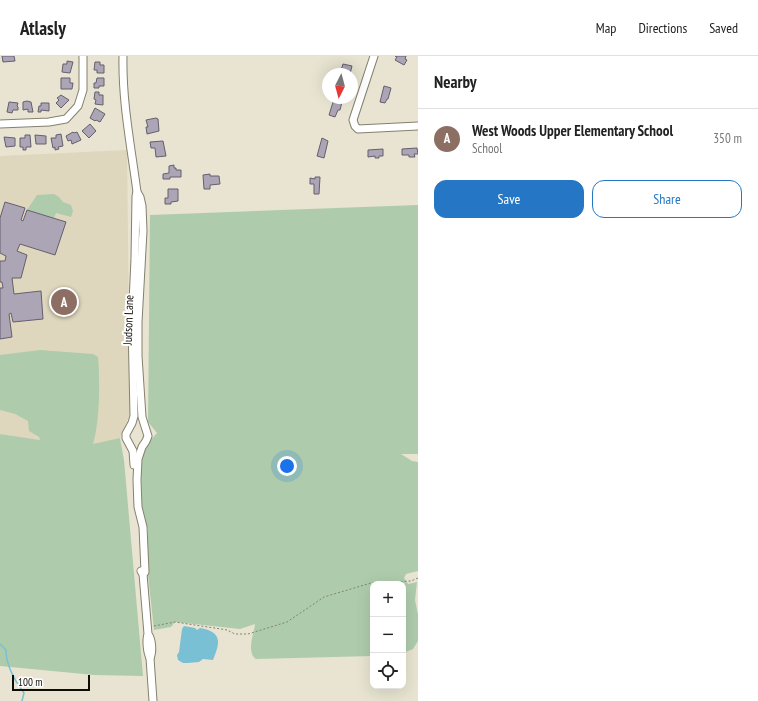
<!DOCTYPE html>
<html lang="en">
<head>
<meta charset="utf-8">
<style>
	body { margin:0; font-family:"PT Sans Narrow",sans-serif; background:#f6f6f6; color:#222 }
	.controls { position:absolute; right:12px; bottom:12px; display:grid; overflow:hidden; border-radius:8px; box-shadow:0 4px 16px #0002 }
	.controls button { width:36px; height:36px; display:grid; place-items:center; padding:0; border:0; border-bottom:1px solid #e0e0e0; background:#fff; color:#222; font:20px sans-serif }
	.compass { position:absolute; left:322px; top:12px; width:36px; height:36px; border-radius:50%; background:#fff; box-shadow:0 4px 16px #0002; rotate:186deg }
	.scale { position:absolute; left:12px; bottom:10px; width:78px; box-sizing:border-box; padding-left:4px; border:2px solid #0e0c07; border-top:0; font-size:11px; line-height:14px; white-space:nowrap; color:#0e0c07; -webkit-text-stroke:3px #fff; paint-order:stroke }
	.you { position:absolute; left:287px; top:410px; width:14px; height:14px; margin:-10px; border:3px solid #fff; border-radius:50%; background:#1a73e8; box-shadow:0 0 0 6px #1a73e833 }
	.badge { display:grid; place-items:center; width:26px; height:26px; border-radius:50%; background:#2577c5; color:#fff; font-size:13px; font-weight:700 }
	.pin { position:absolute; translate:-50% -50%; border:2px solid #fff; box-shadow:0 1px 4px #0006 }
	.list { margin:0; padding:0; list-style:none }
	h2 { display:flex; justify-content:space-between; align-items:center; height:52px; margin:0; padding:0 16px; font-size:17px }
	h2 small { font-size:13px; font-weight:400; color:#767676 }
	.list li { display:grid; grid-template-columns:26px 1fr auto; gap:12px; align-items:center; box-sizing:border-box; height:60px; padding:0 16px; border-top:1px solid #e0e0e0 }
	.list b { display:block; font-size:15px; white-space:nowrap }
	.list p { margin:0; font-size:13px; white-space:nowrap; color:#767676 }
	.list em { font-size:13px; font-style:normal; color:#767676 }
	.actions { display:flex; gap:8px; padding:12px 16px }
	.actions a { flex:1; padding:9px 0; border:1px solid #2577c5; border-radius:12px; text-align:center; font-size:14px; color:#2577c5 }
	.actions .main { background:#2577c5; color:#fff }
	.icon { flex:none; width:22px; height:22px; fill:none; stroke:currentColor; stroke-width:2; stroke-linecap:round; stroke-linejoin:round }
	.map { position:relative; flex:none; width:418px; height:645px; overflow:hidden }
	header { display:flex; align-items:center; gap:24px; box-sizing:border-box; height:56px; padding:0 20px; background:#fff; border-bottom:1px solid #e0e0e0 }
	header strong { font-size:19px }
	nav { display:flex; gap:22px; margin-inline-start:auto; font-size:14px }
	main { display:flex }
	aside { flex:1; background:#fff }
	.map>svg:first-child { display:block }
</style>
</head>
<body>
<header>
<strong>Atlasly</strong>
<nav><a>Map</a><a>Directions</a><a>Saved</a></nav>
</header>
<main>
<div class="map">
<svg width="418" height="645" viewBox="0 0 418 645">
	<rect width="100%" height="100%" fill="#e8e4d1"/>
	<polygon fill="#ded7bd" points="127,94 130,358 120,382 96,389 64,388 0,378 0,100"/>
	<g fill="#aeccac">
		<polygon points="54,138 59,141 63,146 71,149 73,155 71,161 56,157 54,162 27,154 37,139"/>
		<path d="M418,149V398H401L412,405L418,406V515L406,518L404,522L408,528L417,526L415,544L418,559V585L413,593L403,597V528H373V600L256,603C246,596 254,578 255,568L240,573L175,566L171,571L154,574L148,519V474L142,450L141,415L143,397L146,389L157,377L148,366L150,159Z"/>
		<path d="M40,294L93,298L98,301C100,325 100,365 93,388L120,382L124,404L143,620L94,619L0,610V378L40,384L39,381L29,375L28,365L15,358L0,354V299Z"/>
	</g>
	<path fill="#79c0d4" d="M184,570L195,572L197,574L200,572C223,576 220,587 213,604L203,603L199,606L188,607H183L178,604L177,599L179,596L182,573Z"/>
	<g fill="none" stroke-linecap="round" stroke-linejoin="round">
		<path stroke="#79c0d4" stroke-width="1.5" d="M0,588L6,594C6,610 15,625 24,637L22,645"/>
	</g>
	<g fill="#aca5b6" stroke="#655e6e">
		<polygon points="2,0 14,0 15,5 3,6"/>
		<polygon points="395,0 406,0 405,3 407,4 404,9 395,4 397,1"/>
		<polygon points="67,5 73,6 70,17 62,16 63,8 67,8"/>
		<polygon points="95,6 100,6 100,9 104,9 104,17 97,17 97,14 94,14"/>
		<polygon points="343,8 352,10 350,18 342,18 344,15 341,14"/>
		<polygon points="61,22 70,22 70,27 73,27 72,33 61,33"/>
		<polygon points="97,22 104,22 104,30 99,30 99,32 94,32 94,27 96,27"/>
		<polygon points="384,30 391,32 388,43 387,43 385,47 380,46"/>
		<polygon points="95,36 99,36 99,39 103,39 103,49 95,48 96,44 94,43"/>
		<polygon points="61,39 69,44 61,52 56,47 59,44 57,42"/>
		<polygon points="334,43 342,46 340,54 338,54 335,61 329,59"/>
		<polygon points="27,45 31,46 33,56 28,56 28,53 23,54 23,46"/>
		<polygon points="9,46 18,47 17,50 18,51 18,54 13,54 12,57 7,56"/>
		<polygon points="41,47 49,47 49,55 41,54 41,56 38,56 39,50 41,50"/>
		<polygon points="95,52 105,58 100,66 96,64 95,65 90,62"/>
		<polygon points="156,62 158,63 159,75 147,78 146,71 148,71 146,64"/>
		<polygon points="90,68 96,75 89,82 82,75"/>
		<polygon points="73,76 74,77 77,76 81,84 72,88 71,84 68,85 66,80"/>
		<polygon points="61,78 63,90 58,91 59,93 55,94 55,91 53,92 51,82 56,82 56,79"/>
		<polygon points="25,79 30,79 31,91 26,91 26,94 23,94 23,91 20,91 20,82 25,82"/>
		<polygon points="35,79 46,80 46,88 36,88"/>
		<polygon points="4,81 15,82 15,90 6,91"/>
		<polygon points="322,82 328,85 324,102 317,100"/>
		<polygon points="163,85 166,100 156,101 155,92 151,92 150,86"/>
		<polygon points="417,92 418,98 414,98 415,101 409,101 409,99 402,99 402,93"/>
		<polygon points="383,93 383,100 379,100 379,102 375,102 375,100 368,101 368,94"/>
		<polygon points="174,109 174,112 176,112 176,114 181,114 181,121 170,121 170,123 163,123 163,118 169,117 169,110"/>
		<polygon points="210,118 210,120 219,120 220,128 210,129 210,133 204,133 203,119"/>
		<polygon points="315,121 320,121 319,138 314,138 314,128 310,128 310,122 315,123"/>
		<polygon points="168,133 178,133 178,145 171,146 171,148 165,148 165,142 168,142"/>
		<polygon points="5,146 25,152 21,164 23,165 27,154 66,166 55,199 20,188 17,195 27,199 21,222 12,222 14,238 41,235 43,263 13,266 11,257 9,258 12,281 0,283 0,232 3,232 2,226 0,226 0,205 5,205 6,200 0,197 0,162"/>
	</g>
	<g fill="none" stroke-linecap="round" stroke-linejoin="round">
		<g stroke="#84806f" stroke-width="9">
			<g id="minor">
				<path d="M123,0C122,46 131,90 137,136L140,141L142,150L143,175L138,266V300L142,361L148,380L146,385L142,391L138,403L137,424L138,451L143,471L145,516L143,518"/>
				<polyline points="374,0 353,64 355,70 358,73 418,70"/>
				<polyline points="0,68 49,66 66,63 78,50 83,34 83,0"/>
				<polyline points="134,409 133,395 126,382 126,378 132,367 134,360 132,268 135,203 136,140 137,136"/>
				<path d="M141,515L143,518L148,578C146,584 147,596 150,602C153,596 152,583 148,578"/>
				<polyline points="150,602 153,645"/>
			</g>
		</g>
		<polyline stroke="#848174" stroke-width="1" stroke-dasharray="2 2" stroke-linecap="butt" points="154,570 175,566 221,573 227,574 235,578 248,578 287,566 324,541 371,527 411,525 418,522"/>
		<use href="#minor" stroke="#fff" stroke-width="7"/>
	</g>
	<g text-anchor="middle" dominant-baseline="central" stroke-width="4" stroke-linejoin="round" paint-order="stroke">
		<g font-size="12" fill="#0e0c07" stroke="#fff">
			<text transform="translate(128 264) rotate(-88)">Judson Lane</text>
		</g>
	</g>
</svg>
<div class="controls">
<button>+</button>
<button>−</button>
<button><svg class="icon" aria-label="locate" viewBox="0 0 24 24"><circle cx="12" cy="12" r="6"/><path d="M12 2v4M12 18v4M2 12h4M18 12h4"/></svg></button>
</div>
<svg class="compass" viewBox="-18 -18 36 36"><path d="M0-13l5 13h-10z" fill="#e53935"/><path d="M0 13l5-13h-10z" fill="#767676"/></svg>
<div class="scale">100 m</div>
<div class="you"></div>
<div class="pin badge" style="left:64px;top:246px;background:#8d6e63">A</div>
</div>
<aside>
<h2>Nearby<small></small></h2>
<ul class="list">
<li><span class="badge" style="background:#8d6e63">A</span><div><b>West Woods Upper Elementary School</b><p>School</p></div><em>350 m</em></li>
</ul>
<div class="actions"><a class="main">Save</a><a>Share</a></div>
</aside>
</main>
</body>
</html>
